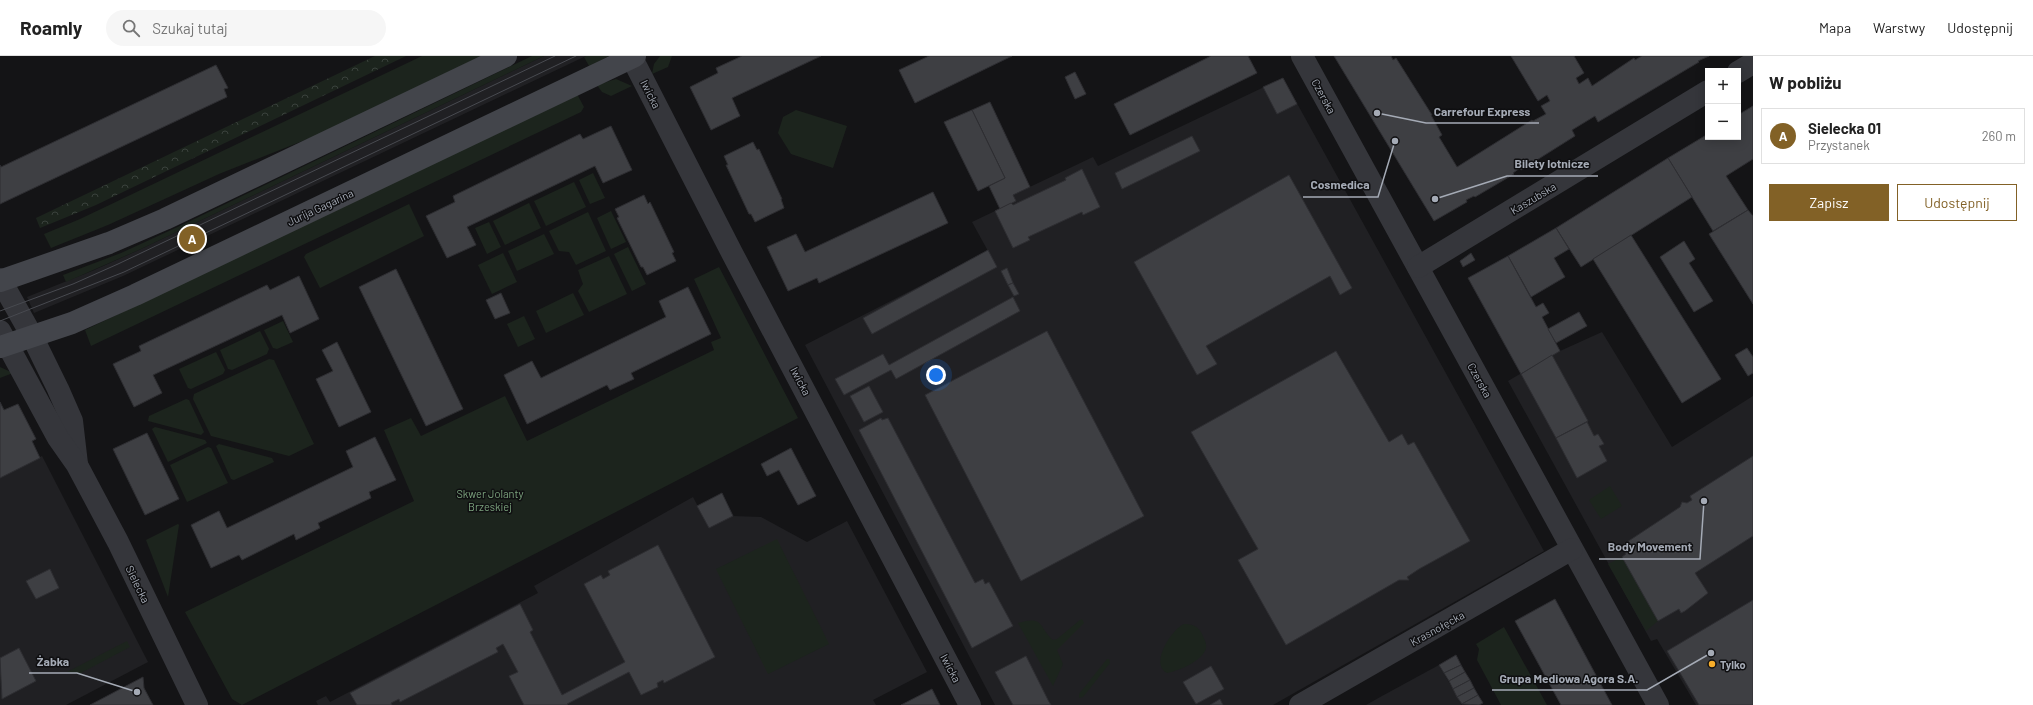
<!DOCTYPE html>
<html lang="pl">
<head>
<meta charset="utf-8">
<style>
	body { margin:0; font-family:Barlow,sans-serif; background:#f6f6f6; color:#222 }
	.controls { position:absolute; right:12px; top:12px; display:grid; overflow:hidden; border-radius:0px; box-shadow:0 2px 10px #0003 }
	.controls button { width:36px; height:36px; display:grid; place-items:center; padding:0; border:0; border-bottom:1px solid #e0e0e0; background:#fff; color:#222; font:20px sans-serif }
	.you { position:absolute; left:936px; top:319px; width:14px; height:14px; margin:-10px; border:3px solid #fff; border-radius:50%; background:#1a73e8; box-shadow:0 0 0 6px #1a73e833 }
	.badge { display:grid; place-items:center; width:26px; height:26px; border-radius:50%; background:#826126; color:#fff; font-size:13px; font-weight:700 }
	.pin { position:absolute; translate:-50% -50%; border:2px solid #fff; box-shadow:0 1px 4px #0006 }
	.list { margin:0; padding:0; list-style:none }
	h2 { display:flex; justify-content:space-between; align-items:center; height:52px; margin:0; padding:0 16px; font-size:17px }
	h2 small { font-size:13px; font-weight:400; color:#767676 }
	.list li { display:grid; grid-template-columns:26px 1fr auto; gap:12px; align-items:center; box-sizing:border-box; height:56px; margin:0 8px 8px; padding:0 8px; border:1px solid #e0e0e0; border-radius:0px }
	.list b { display:block; font-size:15px; white-space:nowrap }
	.list p { margin:0; font-size:13px; white-space:nowrap; color:#767676 }
	.list em { font-size:13px; font-style:normal; color:#767676 }
	.actions { display:flex; gap:8px; padding:12px 16px }
	.actions a { flex:1; padding:9px 0; border:1px solid #826126; border-radius:0px; text-align:center; font-size:14px; color:#826126 }
	.actions .main { background:#826126; color:#fff }
	.icon { flex:none; width:22px; height:22px; fill:none; stroke:currentColor; stroke-width:2; stroke-linecap:round; stroke-linejoin:round }
	.map { position:relative; flex:none; width:1753px; height:649px; overflow:hidden }
	header { display:flex; align-items:center; gap:24px; box-sizing:border-box; height:56px; padding:0 20px; background:#fff; border-bottom:1px solid #e0e0e0 }
	header strong { font-size:19px }
	nav { display:flex; gap:22px; margin-inline-start:auto; font-size:14px }
	.search { width:280px; height:36px; background:#f6f6f6; display:flex; align-items:center; gap:10px; box-sizing:border-box; padding:0 14px; border-radius:22px; color:#767676; font-size:15px }
	main { display:flex }
	aside { flex:1; background:#fff }
	.map>svg:first-child { display:block }
</style>
</head>
<body>
<header>
<strong>Roamly</strong>
<div class="search"><svg class="icon" aria-label="search" viewBox="0 0 24 24"><circle cx="10" cy="10" r="6"/><path d="M15 15l6 6"/></svg>Szukaj tutaj</div>
<nav><a>Mapa</a><a>Warstwy</a><a>Udostępnij</a></nav>
</header>
<main>
<div class="map">
<svg width="1753" height="649" viewBox="0 0 1753 649">
	<defs>
		<pattern id="forest-crowns" width="20" height="18" patternUnits="userSpaceOnUse"><rect width="20" height="18" fill="#1c241d"/><path d="M2 6a3 3 0 1 1 6 0M12 15a3 3 0 1 1 6 0" fill="none" stroke="#3a413c"/></pattern>
	</defs>
	<rect width="100%" height="100%" fill="#141416"/>
	<g fill="#202023">
		<polygon points="544,0 586,0 123,220 34,257 27,241 92,215 141,193"/>
		<polygon points="1283,22 1544,495 1273,649 995,649 805,289 988,195 972,166 1016,145 1013,139 1093,101 1098,110"/>
		<polygon points="1602,276 1672,391 1753,340 1753,649 1696,649 1657,583 1651,585 1508,325 1560,295"/>
		<polygon points="42,400 148,606 66,649 0,649 0,422"/>
		<polygon points="693,441 709,472 733,460 761,461 807,486 847,465 927,616 873,644 876,649 318,649 316,645 326,640 330,646 538,537 534,530"/>
		<polygon points="1439,609 1462,649 1366,649 1382,640"/>
	</g>
	<g fill="#1c241d">
		<polygon points="422,0 482,0 315,80 219,118 108,169 51,192 44,178 80,163"/>
		<polygon points="532,0 544,0 141,193 66,226 63,219 121,197 184,168"/>
		<polygon points="586,0 609,0 589,10 584,1"/>
		<polygon points="660,0 672,0 668,11 652,18 654,8"/>
		<polygon points="616,23 632,30 611,40 602,36 597,29"/>
		<polygon points="577,38 584,51 581,56 91,290 85,274"/>
		<polygon points="796,54 847,70 833,112 791,98 778,77 783,61"/>
		<polygon points="593,117 605,142 590,148 579,124"/>
		<polygon points="574,126 586,151 546,170 534,145"/>
		<polygon points="529,147 541,172 505,189 493,165"/>
		<polygon points="409,148 424,180 320,232 304,201 306,198"/>
		<polygon points="611,155 626,186 611,193 597,162"/>
		<polygon points="588,156 606,195 576,209 569,196 559,195 549,175"/>
		<polygon points="489,166 501,191 487,198 475,172"/>
		<polygon points="544,178 554,198 517,215 508,195"/>
		<polygon points="628,191 646,228 632,235 614,198"/>
		<polygon points="503,197 517,226 492,238 478,209"/>
		<polygon points="609,200 627,238 589,256 578,235 583,228 578,214"/>
		<polygon points="719,211 798,362 242,649 232,643 185,556 414,445 384,374 411,362 421,380 505,340 527,385 714,294 711,286 721,282 694,223"/>
		<polygon points="573,237 584,259 546,277 536,255"/>
		<polygon points="524,260 535,283 518,291 507,268"/>
		<polygon points="283,265 293,286 277,293 273,292 264,274"/>
		<polygon points="260,275 269,293 267,298 232,314 228,313 220,294"/>
		<polygon points="216,296 225,314 223,318 191,333 188,332 179,313"/>
		<polygon points="269,303 274,304 314,388 289,400 211,380 193,343 194,338"/>
		<polygon points="0,311 13,317 0,322"/>
		<polygon points="186,343 189,344 204,376 201,379 148,365 149,360"/>
		<polygon points="155,371 205,384 207,387 168,406 152,373"/>
		<polygon points="219,388 272,402 274,406 234,424 231,423 216,390"/>
		<polygon points="208,391 211,392 228,427 187,446 170,409"/>
		<polygon points="1610,430 1622,450 1601,463 1589,444"/>
		<polygon points="178,468 179,469 168,541 146,484"/>
		<polygon points="777,483 829,588 768,618 716,513"/>
		<polygon points="1622,501 1658,565 1646,575 1608,508"/>
		<path d="M1082,563L1084,567L1057,594L1063,608L1053,630L1018,567C1045,559 1038,571 1053,584L1057,583L1080,564Z"/>
		<path d="M1184,568C1192,568 1198,570 1202,578C1204,583 1207,587 1206,592C1203,605 1178,615 1167,617C1149,608 1172,573 1184,568Z"/>
		<polygon points="1504,571 1547,649 1501,649 1477,604 1479,593 1476,588"/>
		<polygon points="127,585 130,591 79,618 67,616"/>
		<polygon points="1107,603 1109,603 1110,607 1083,641 1079,642 1079,638"/>
	</g>
	<polygon fill="url(#forest-crowns)" points="375,0 406,0 96,149 40,172 36,162"/>
	<g fill="#3e3f43" stroke="#2e2e32">
		<polygon points="742,0 821,0 732,42 740,60 711,74 690,31 718,17 716,12"/>
		<polygon points="929,0 1012,0 915,47 899,14"/>
		<polygon points="1211,0 1248,0 1257,17 1130,79 1114,48"/>
		<polygon points="1334,0 1391,0 1393,4 1396,2 1432,59 1431,59 1442,79 1439,81 1457,111 1532,64 1533,65 1546,58 1541,50 1550,45 1547,39 1538,45 1511,0 1574,0 1584,17 1576,22 1579,28 1588,22 1592,30 1634,2 1635,4 1642,0 1709,0 1698,5 1699,6 1598,66 1595,60 1572,74 1575,80 1521,114 1520,112 1513,117 1514,118 1475,141 1474,140 1466,144 1467,146 1434,165"/>
		<polygon points="216,9 228,32 224,33 227,41 0,148 0,109 1,111"/>
		<polygon points="1075,16 1086,38 1075,43 1065,21"/>
		<polygon points="1283,22 1297,48 1277,58 1263,31"/>
		<polygon points="990,46 1030,131 1013,139 1016,145 1000,153 989,130 1005,122 972,54"/>
		<polygon points="1753,50 1753,103 1726,120 1748,154 1713,175 1668,102 1708,78 1708,81 1738,81 1738,59"/>
		<polygon points="972,54 1005,122 978,135 944,66"/>
		<polygon points="611,70 632,114 603,127 595,110 467,171 476,189 447,202 426,160 455,146 453,140 580,78 583,83"/>
		<polygon points="1192,80 1200,95 1122,133 1115,117"/>
		<polygon points="753,86 757,94 759,93 782,143 781,143 784,152 755,166 751,158 749,158 726,109 728,109 724,100"/>
		<polygon points="1668,102 1692,141 1581,211 1556,172"/>
		<polygon points="1082,113 1100,151 1083,159 1082,156 1028,181 1030,184 1013,192 995,155 1011,147 1013,149 1066,124 1065,122"/>
		<polygon points="1289,119 1352,232 1340,239 1330,220 1206,290 1217,308 1197,319 1134,206"/>
		<polygon points="933,136 948,167 819,227 817,222 788,235 767,191 796,178 805,196"/>
		<polygon points="644,139 648,148 650,146 674,196 672,197 676,205 647,219 643,211 641,211 617,162 619,161 615,153"/>
		<polygon points="1748,154 1753,160 1753,248 1709,178"/>
		<polygon points="1556,172 1569,193 1554,202 1565,221 1531,241 1508,200"/>
		<polygon points="1631,179 1721,323 1682,347 1593,203"/>
		<polygon points="1684,185 1695,203 1689,207 1713,245 1694,256 1660,201"/>
		<polygon points="988,194 997,211 872,278 863,262"/>
		<polygon points="1471,197 1475,204 1463,211 1460,205"/>
		<polygon points="1508,200 1536,251 1543,247 1549,257 1542,261 1560,295 1521,318 1468,222"/>
		<polygon points="1007,212 1013,227 1008,229 1001,215"/>
		<polygon points="396,213 463,353 426,370 359,231"/>
		<polygon points="299,220 319,263 290,277 282,259 153,319 162,337 134,351 113,308 141,295 139,290 267,229 270,234"/>
		<polygon points="1013,227 1019,238 1014,240 1008,229"/>
		<polygon points="688,231 711,278 631,317 634,323 610,334 607,329 527,368 504,319 532,305 541,322 666,261 659,245"/>
		<polygon points="501,237 510,257 495,263 486,244"/>
		<polygon points="1013,241 1020,255 896,323 891,314 844,339 835,323 883,298 889,309"/>
		<polygon points="1579,256 1587,270 1556,287 1548,273"/>
		<polygon points="1047,275 1144,460 1021,525 925,339"/>
		<polygon points="337,286 371,356 339,371 316,323 333,315 322,294"/>
		<polygon points="1747,292 1753,301 1753,317 1748,320 1735,299"/>
		<polygon points="1336,295 1389,386 1402,378 1408,389 1414,386 1470,485 1419,513 1407,521 1409,524 1399,524 1286,589 1238,504 1258,493 1191,376"/>
		<polygon points="1552,299 1588,365 1556,382 1521,318"/>
		<polygon points="869,330 883,356 864,366 850,340"/>
		<polygon points="0,346 4,354 18,348 36,383 32,385 40,402 0,422"/>
		<polygon points="881,362 882,364 888,362 975,527 983,523 985,528 989,526 1013,570 972,592 859,374"/>
		<polygon points="1587,366 1594,380 1598,378 1604,388 1599,390 1607,405 1577,422 1556,382"/>
		<polygon points="147,377 179,443 145,459 113,393"/>
		<polygon points="375,381 396,424 369,436 371,442 318,467 320,472 296,484 294,478 242,504 239,499 211,512 191,469 219,455 227,472 353,411 346,395"/>
		<polygon points="791,392 816,440 798,449 779,414 767,420 761,408"/>
		<polygon points="1753,400 1753,480 1695,517 1708,537 1685,555 1681,557 1679,553 1658,565 1622,501 1626,498 1621,490 1680,451 1682,446 1687,447 1692,444 1690,440"/>
		<polygon points="722,437 733,460 709,472 697,450"/>
		<polygon points="658,489 715,601 664,627 663,624 657,627 658,631 641,639 629,616 567,648 568,649 524,649 509,620 518,616 503,588 496,592 498,596 400,646 399,643 391,647 392,649 357,649 350,637 520,548 533,574 530,576 562,639 625,606 584,528 601,519 603,523 610,519 608,515"/>
		<polygon points="50,513 59,532 36,543 26,525"/>
		<polygon points="1555,543 1612,649 1561,649 1515,565"/>
		<polygon points="1753,544 1753,649 1699,649 1667,595"/>
		<polygon points="19,592 36,625 2,643 0,602"/>
		<polygon points="1456,599 1461,609 1444,617 1439,609"/>
		<polygon points="1026,600 1048,644 1051,649 1013,649 995,616"/>
		<polygon points="1461,609 1465,616 1449,625 1444,617"/>
		<polygon points="1211,610 1224,633 1196,648 1183,626"/>
		<polygon points="1465,616 1470,624 1453,633 1449,625"/>
		<polygon points="143,621 144,632 153,649 90,649"/>
		<polygon points="1470,624 1474,632 1457,641 1453,633"/>
		<polygon points="1474,632 1478,639 1462,648 1457,641"/>
		<polygon points="932,633 940,649 901,649"/>
		<polygon points="1478,639 1483,647 1479,649 1462,648"/>
		<polygon points="1220,643 1223,649 1210,649"/>
	</g>
	<g fill="none" stroke-linecap="round" stroke-linejoin="round">
		<g stroke="#35363b" stroke-width="22">
			<polyline points="1302,0 1658,649"/>
			<polyline points="632,2 732,197 970,649"/>
			<polyline points="1738,16 1753,7"/>
			<polyline points="1418,211 1708,35"/>
			<polyline points="0,223 32,280 58,333 72,365 77,408"/>
			<polyline points="0,275 58,382 77,409 118,486 197,649"/>
			<polyline points="1300,649 1572,493"/>
		</g>
		<g stroke="#43454b" stroke-width="22">
			<polyline points="0,225 109,187 165,163 506,0"/>
			<polyline points="0,291 72,267 135,239 635,0"/>
		</g>
		<g stroke="#484a50" stroke-width="1">
			<polyline points="0,255 73,228 118,208 555,0"/>
			<polyline points="0,265 124,216 576,0"/>
		</g>
	</g>
	<circle fill="#f7ad2a" stroke="#0f0f11" stroke-width="1.5" cx="1712" cy="608" r="4"/>
	<g text-anchor="middle" dominant-baseline="central" stroke-width="3" stroke-linejoin="round" paint-order="stroke">
		<g font-size="11" fill="#a5abb6" stroke="#0f0f11">
			<text transform="translate(651 38) rotate(63)">Iwicka</text>
			<text transform="translate(1324 40) rotate(61)">Czerska</text>
			<text transform="translate(1533 142) rotate(-31)">Kaszubska</text>
			<text transform="translate(320 151) rotate(-25)">Jurija Gagarina</text>
			<text transform="translate(1480 324) rotate(61)">Czerska</text>
			<text transform="translate(801 325) rotate(62)">Iwicka</text>
			<text transform="translate(138 528) rotate(64)">Sielecka</text>
			<text transform="translate(1437 572) rotate(-29)">Krasnołęcka</text>
			<text transform="translate(951 612) rotate(62)">Iwicka</text>
		</g>
		<g font-size="11" fill="#7ba27d" stroke="#0f0f11">
			<text x="490" y="437">Skwer Jolanty<tspan x="490" dy="13">Brzeskiej</tspan></text>
		</g>
		<g font-size="11" font-weight="bold" fill="#a5abb6" stroke="#0f0f11" text-anchor="start">
			<text x="1720" y="608">Tylko</text>
		</g>
	</g>
	<path fill="none" stroke="#a5abb6" stroke-width="1.5" d="M1377 57L1426 67H1539M1435 143L1507 120H1598M1395 85L1378 141H1303M1704 445L1700 503H1599M137 636L77 617H29M1711 597L1647 634H1492"/>
	<g fill="#a5abb6" stroke="#0f0f11" stroke-width="1.5">
		<circle cx="1377" cy="57" r="4"/>
		<circle cx="1435" cy="143" r="4"/>
		<circle cx="1395" cy="85" r="4"/>
		<circle cx="1704" cy="445" r="4"/>
		<circle cx="137" cy="636" r="4"/>
		<circle cx="1711" cy="597" r="4"/>
	</g>
	<g font-size="12" text-anchor="middle" font-weight="bold" fill="#a5abb6" stroke="#0f0f11" stroke-width="3" stroke-linejoin="round" paint-order="stroke">
		<text x="1482" y="60">Carrefour Express</text>
		<text x="1552" y="112">Bilety lotnicze</text>
		<text x="1340" y="133">Cosmedica</text>
		<text x="1650" y="495">Body Movement</text>
		<text x="53" y="610">Żabka</text>
		<text x="1569" y="627">Grupa Mediowa Agora S.A.</text>
	</g>
</svg>
<div class="controls">
<button>+</button>
<button>−</button>
</div>
<div class="you"></div>
<div class="pin badge" style="left:192px;top:183px">A</div>
</div>
<aside>
<h2>W pobliżu<small></small></h2>
<ul class="list">
<li><span class="badge">A</span><div><b>Sielecka 01</b><p>Przystanek</p></div><em>260 m</em></li>
</ul>
<div class="actions"><a class="main">Zapisz</a><a>Udostępnij</a></div>
</aside>
</main>
</body>
</html>
